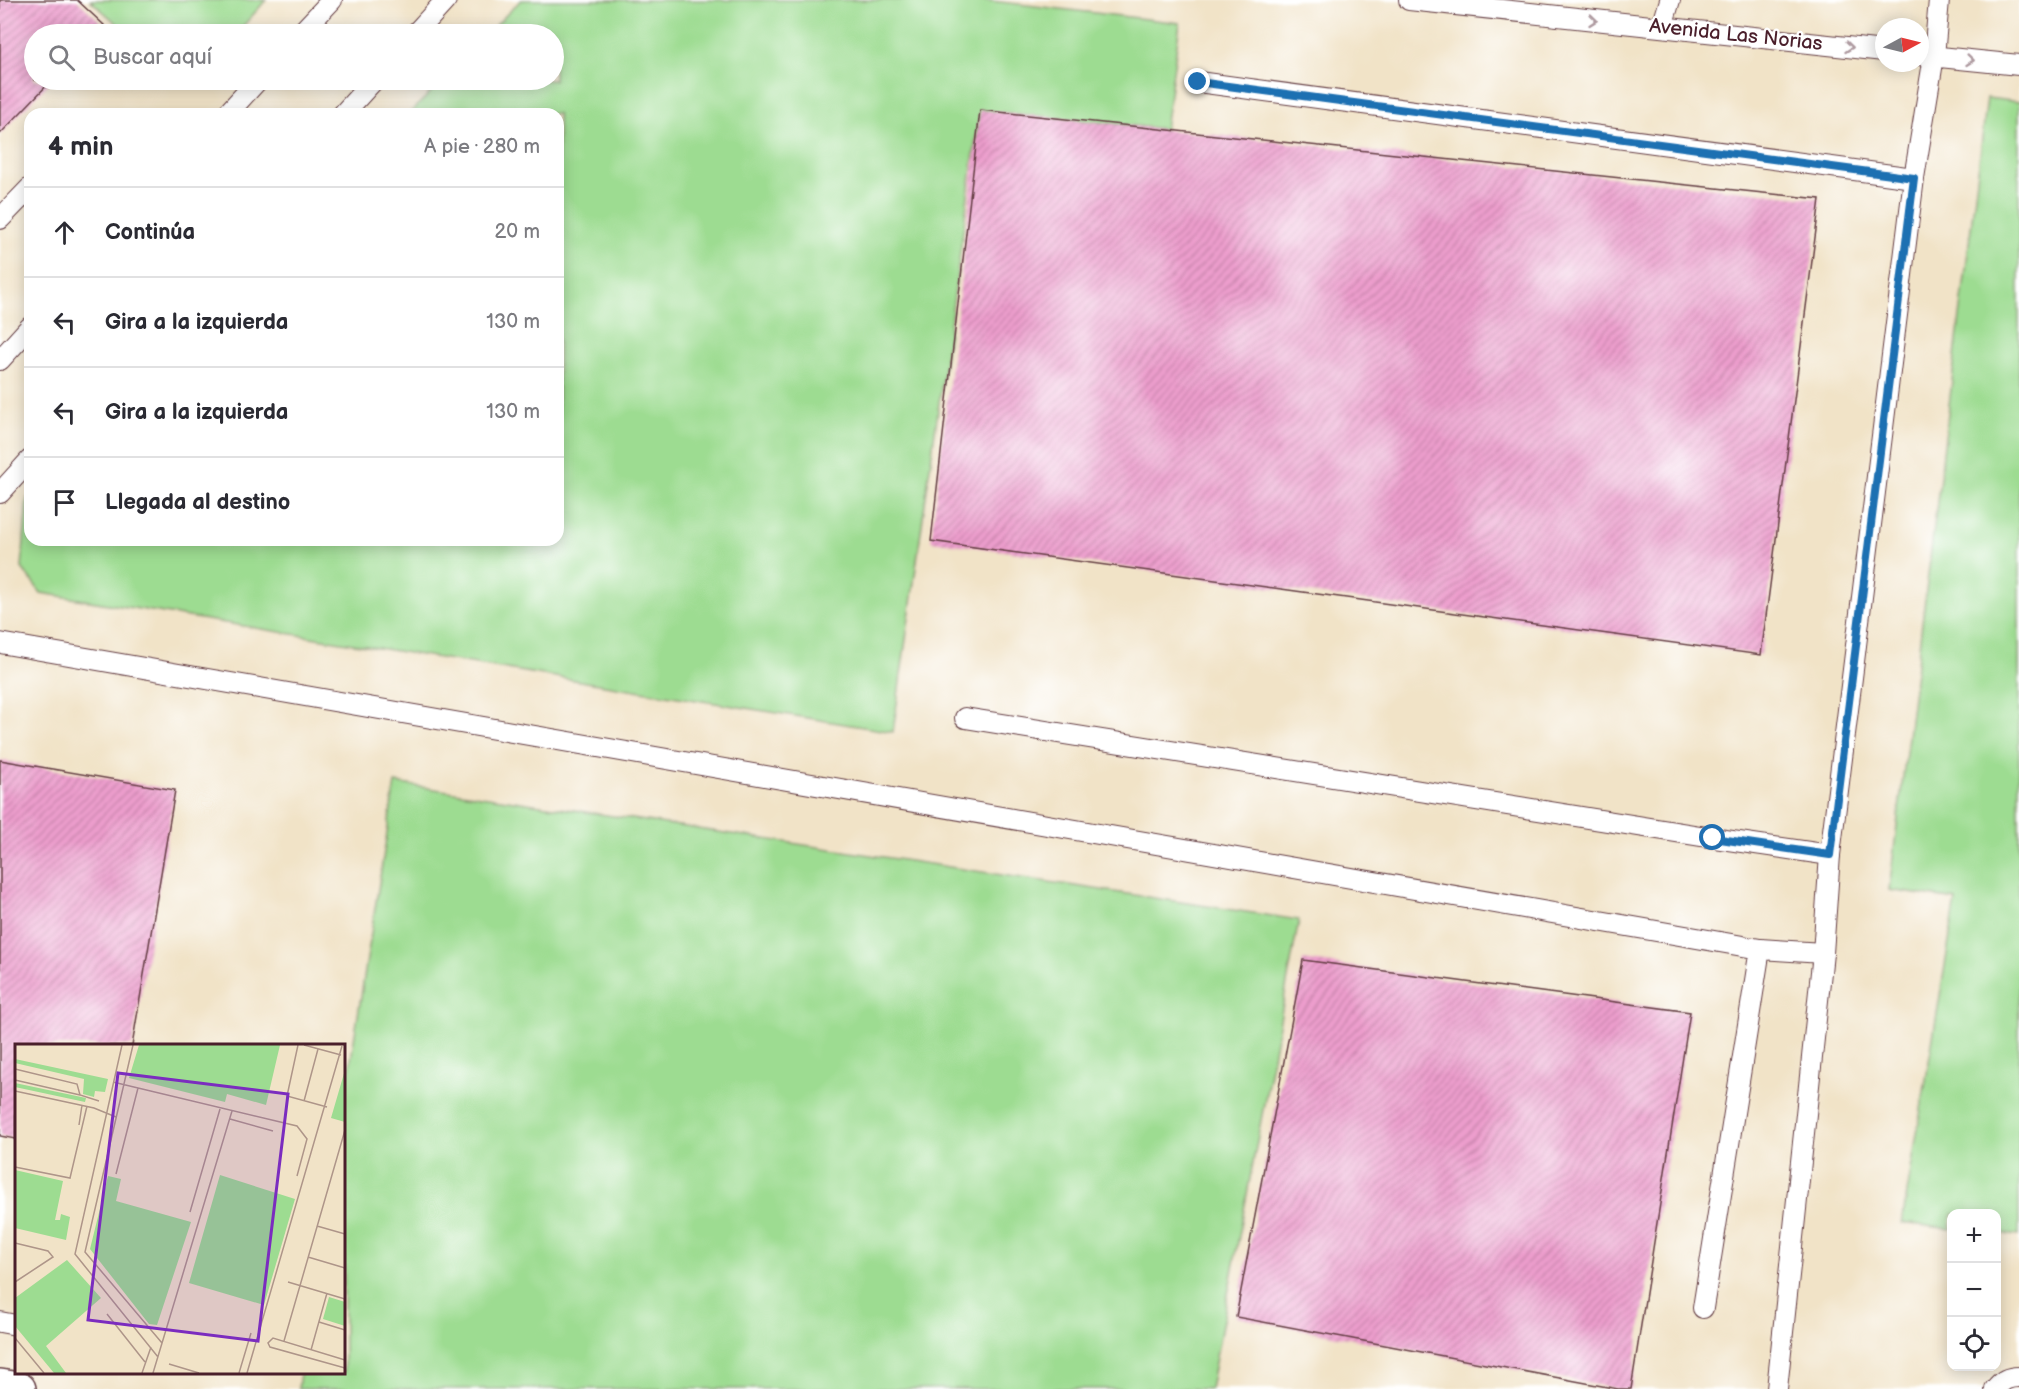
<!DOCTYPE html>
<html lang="es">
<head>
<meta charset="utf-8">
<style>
	body { margin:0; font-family:"Balsamiq Sans",sans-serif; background:#f2f2f3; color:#2b2b33 }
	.controls { position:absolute; right:18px; bottom:18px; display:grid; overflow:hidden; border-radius:12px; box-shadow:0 3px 15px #0003 }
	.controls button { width:54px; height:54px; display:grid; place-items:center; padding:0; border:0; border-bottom:2px solid #e1e1e2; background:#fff; color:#2b2b33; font:30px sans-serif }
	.compass { position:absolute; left:1875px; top:18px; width:54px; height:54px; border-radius:50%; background:#fff; box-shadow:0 3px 15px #0003; rotate:83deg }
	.stop { position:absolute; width:18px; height:18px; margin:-14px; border:4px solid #1f6fb2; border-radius:50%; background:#fff }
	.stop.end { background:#1f6fb2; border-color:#fff; box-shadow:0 2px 6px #0008 }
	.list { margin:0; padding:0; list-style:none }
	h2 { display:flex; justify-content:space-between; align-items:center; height:78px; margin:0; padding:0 24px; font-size:26px }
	h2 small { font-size:20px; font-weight:400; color:#7c7c81 }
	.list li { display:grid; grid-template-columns:39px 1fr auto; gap:18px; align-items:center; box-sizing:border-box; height:90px; padding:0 24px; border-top:2px solid #e1e1e2 }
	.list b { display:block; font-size:22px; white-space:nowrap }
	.list em { font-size:20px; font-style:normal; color:#7c7c81 }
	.icon { flex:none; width:33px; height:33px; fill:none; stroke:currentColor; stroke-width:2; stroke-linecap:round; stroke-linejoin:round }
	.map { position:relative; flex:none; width:2019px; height:1389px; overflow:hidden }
	.search { position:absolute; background:#fff; box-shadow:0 3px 15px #0003; left:24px; top:24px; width:540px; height:66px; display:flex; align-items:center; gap:15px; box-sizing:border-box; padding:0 21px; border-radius:33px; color:#7c7c81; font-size:22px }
	.panel { position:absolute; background:#fff; box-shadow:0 3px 15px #0003; left:24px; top:108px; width:540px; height:438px; border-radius:18px }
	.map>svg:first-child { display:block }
</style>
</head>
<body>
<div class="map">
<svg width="2019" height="1389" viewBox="0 0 2019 1389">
	<defs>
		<pattern id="building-hatch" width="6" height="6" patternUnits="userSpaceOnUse" patternTransform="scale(1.5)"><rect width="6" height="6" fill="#ed9ecd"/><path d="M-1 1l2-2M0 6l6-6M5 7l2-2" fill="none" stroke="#c280a7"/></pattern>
	</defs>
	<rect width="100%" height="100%" fill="#fff"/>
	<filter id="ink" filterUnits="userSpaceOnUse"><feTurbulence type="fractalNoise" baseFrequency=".0167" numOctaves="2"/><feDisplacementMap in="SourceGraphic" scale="12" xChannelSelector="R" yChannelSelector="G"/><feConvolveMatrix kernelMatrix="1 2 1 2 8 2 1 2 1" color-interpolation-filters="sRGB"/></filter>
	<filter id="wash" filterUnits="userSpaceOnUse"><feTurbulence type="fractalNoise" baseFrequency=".008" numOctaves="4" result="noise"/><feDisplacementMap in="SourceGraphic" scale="24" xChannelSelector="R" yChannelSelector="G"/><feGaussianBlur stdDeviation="1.35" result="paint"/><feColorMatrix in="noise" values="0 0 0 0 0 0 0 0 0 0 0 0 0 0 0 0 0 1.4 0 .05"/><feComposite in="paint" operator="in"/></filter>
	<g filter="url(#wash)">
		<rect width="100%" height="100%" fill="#f1e3c7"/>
		<g fill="#9ddc91" stroke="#747e5e" stroke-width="1.5">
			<polygon points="90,0 266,0 236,34 129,34"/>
			<polygon points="521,0 983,0 1180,23 1165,129 980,110 893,732 41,593 22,568 27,499 30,496 30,540 558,540 558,114 409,114 443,80 554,80 554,34 487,34"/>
			<polygon points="1987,98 2019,102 2019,1236 1997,1233 1996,1214 1952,1214 1951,1229 1902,1223 1956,900 1889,890"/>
			<polygon points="395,783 1299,920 1210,1389 298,1389 300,1373 344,1372 344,1103"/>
		</g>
		<g id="blocks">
			<g fill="url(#building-hatch)">
				<polygon points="0,0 77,0 104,25 96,34 34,34 34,80 52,80 0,134"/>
				<polygon points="980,110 1820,199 1761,655 931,541"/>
				<polygon points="0,760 175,790 132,1046 16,1046 16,1139 0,1136"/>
				<polygon points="1303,960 1690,1012 1631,1389 1618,1389 1236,1317"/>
			</g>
		</g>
	</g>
	<g filter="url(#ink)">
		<use href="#blocks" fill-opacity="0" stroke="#633c42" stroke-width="1.5"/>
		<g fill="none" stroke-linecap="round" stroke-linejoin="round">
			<g stroke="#633c42" stroke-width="22">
				<g id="lane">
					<polyline points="1409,0 1884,51"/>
					<polyline points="1662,27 1670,0"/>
					<polyline points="300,34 332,0"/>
					<polyline points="415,34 446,0"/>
					<polyline points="1920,55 2019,65"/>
					<polyline points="1198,82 1914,178"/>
					<polyline points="227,114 258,80"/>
					<polyline points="343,114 374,80"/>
					<polyline points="0,219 30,188"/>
					<polyline points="0,360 30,327"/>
					<polyline points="0,493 30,460"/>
					<polyline points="0,643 1760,949 1823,953"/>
					<polyline points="965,718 1713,838 1830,855"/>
					<polyline points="1703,1308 1760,949"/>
					<polyline points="0,1322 16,1325"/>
					<polyline points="1777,1389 1823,953 1830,855 1914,178 1934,56 1939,0"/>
					<path d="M1995,1389C2002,1380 2008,1377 2019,1377"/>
				</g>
			</g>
			<g stroke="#633c42" stroke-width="36">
				<polyline id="street" points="0,1386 19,1389"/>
			</g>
			<use href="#lane" stroke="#fff" stroke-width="20"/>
			<use href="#street" stroke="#fff" stroke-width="33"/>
		</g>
		<defs><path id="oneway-chevron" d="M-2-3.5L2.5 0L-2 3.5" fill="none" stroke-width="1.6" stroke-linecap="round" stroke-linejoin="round" transform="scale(1.5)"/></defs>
		<g stroke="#ae9aa0">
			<use href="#oneway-chevron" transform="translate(1593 20) rotate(6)"/>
			<use href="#oneway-chevron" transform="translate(1849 47) rotate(6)"/>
			<use href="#oneway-chevron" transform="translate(1970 60) rotate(6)"/>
		</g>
	</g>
	<g fill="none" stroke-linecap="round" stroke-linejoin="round" filter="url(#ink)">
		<polyline stroke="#1f6fb2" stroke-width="8" points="1198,82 1914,178 1830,855 1713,838"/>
	</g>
	<g text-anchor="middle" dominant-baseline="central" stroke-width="4.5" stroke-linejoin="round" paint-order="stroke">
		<g font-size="20" fill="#4a1f2b" stroke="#fff">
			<text transform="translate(1736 35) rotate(6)">Avenida Las Norias</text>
		</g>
	</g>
	<g transform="translate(15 1044)">
		<rect width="330" height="330" fill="#f1e3c7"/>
		<path d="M124,1H265L251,61L212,50L210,58L114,34ZM0,15L93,35L90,48L80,47L79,53L68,50L69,35L0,19ZM330,26V78L316,74ZM0,39L71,54L70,58L0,43ZM0,126L48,137L40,176H45L46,170L55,173L51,196L0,184ZM205,131L280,155L249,261L174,239ZM93,132L106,135L101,157L176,178L142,281L134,280L75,205ZM52,216L86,254L31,302L51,329H39L0,282V254Z" fill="#9ddc91"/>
		<path d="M314,253L330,258V282L308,275Z" fill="#9ddc91"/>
		<path fill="none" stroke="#ae9589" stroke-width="1.5" d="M107,1L60,210L143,313M118,1L70,208L147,299M283,1L272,52L312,63M289,1L326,11M0,25L62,40L65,51L84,57M0,36L65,51M98,38L282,82L292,95L282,132M0,47L79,64L101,73M289,57L303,5M215,75L258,87M64,81L67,61M0,123L55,134L72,62M101,130L123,44M175,168L205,65M302,182L330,190M0,199L33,207L38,213L0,238M293,213L330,224M273,238L330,255M92,270L130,318M304,278L330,286M0,294L29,329M269,297L330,86M296,306L312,249M330,316L258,294L253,299L255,303L330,324M154,320L184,329M127,329L136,303M138,329L217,67M224,329L236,289M232,329L327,2"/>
		<path fill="#7b2cbf" fill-opacity="0.15" stroke="#7b2cbf" stroke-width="3" d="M103,29L273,50L243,297L73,276Z"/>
		<rect width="330" height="330" fill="none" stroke="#4a1f2b" stroke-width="3"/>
	</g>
</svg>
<div class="controls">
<button>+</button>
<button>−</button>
<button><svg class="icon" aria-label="locate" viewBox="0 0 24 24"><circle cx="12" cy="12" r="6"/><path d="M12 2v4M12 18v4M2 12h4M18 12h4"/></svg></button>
</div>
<svg class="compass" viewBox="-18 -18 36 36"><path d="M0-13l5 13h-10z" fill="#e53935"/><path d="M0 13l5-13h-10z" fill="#7c7c81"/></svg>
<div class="stop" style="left:1713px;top:838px"></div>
<div class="stop end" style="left:1198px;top:82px"></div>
<div class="search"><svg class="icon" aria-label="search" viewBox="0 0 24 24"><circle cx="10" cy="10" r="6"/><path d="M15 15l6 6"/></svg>Buscar aquí</div>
<section class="panel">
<h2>4 min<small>A pie · 280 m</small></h2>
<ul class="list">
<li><svg class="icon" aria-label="ahead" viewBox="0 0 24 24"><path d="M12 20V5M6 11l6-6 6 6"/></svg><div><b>Continúa</b></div><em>20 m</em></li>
<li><svg class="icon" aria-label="left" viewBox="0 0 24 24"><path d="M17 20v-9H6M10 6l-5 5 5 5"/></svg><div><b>Gira a la izquierda</b></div><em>130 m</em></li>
<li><svg class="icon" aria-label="left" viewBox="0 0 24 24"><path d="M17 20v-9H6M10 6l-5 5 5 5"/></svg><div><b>Gira a la izquierda</b></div><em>130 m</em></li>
<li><svg class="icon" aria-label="arrive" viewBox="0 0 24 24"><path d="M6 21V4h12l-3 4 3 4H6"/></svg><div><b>Llegada al destino</b></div></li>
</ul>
</section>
</div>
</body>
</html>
